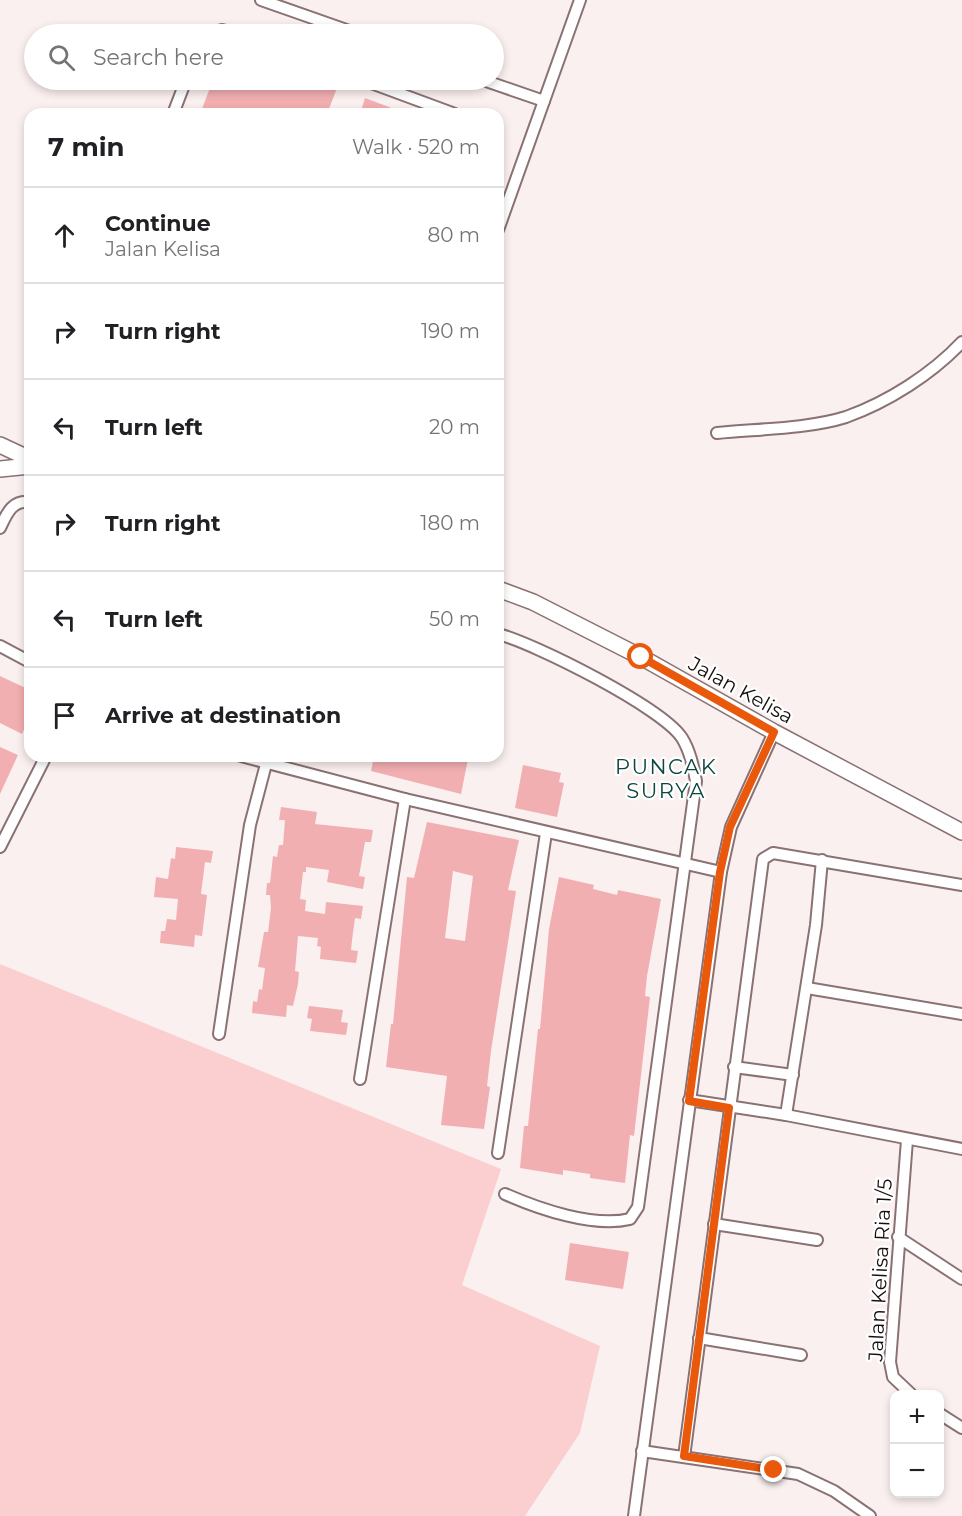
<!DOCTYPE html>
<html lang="en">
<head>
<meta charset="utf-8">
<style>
	body { margin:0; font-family:Montserrat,sans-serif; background:#f6f6f6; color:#202124 }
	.controls { position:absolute; right:18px; bottom:18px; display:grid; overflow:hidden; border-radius:12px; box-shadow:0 3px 9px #0003 }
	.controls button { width:54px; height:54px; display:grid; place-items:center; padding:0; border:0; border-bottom:2px solid #e0e0e0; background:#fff; color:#202124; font:30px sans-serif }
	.stop { position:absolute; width:18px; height:18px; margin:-14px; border:4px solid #ea580c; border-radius:50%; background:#fff }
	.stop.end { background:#ea580c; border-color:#fff; box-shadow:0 2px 6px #0008 }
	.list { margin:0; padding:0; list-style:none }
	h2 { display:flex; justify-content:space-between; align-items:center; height:78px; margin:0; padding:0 24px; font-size:26px }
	h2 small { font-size:20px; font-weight:400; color:#757577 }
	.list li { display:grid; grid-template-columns:39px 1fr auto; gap:18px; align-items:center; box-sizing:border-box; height:96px; padding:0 24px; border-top:2px solid #e0e0e0 }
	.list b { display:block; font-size:22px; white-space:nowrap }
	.list p { margin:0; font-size:20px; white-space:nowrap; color:#757577 }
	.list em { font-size:20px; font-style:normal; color:#757577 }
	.icon { flex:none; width:33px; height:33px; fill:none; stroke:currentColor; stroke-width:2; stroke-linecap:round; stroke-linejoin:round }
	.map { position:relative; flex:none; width:962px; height:1516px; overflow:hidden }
	.search { position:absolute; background:#fff; box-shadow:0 3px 9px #0003; left:24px; top:24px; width:480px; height:66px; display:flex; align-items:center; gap:15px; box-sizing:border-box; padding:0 21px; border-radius:33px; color:#757577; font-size:22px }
	.panel { position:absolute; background:#fff; box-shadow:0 3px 9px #0003; left:24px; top:108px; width:480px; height:654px; border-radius:18px }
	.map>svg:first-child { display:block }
</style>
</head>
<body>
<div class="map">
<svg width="962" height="1516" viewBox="0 0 962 1516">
	<rect width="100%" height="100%" fill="#fbf0f0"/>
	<polygon fill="#fbcfd0" points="0,964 501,1169 462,1285 600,1346 580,1433 525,1516 0,1516"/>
	<g fill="#f2afb1" fill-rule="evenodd">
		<polygon points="213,80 315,80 337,88 327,114 200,114"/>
		<polygon points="365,98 405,113 404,114 360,114"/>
		<polygon points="0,676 30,690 30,727 26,725 22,734 0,723"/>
		<polygon points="0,747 18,755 0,794"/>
		<polygon points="374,756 464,756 468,759 461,794 371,771"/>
		<polygon points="523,765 561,773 559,782 564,783 557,817 515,808"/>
		<polygon points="281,807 317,812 315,824 373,830 371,842 365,842 359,876 365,877 363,889 327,882 329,870 306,867 306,872 303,872 300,899 306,900 305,911 325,914 326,902 363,906 361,919 355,918 352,940 351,950 358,951 356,963 320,959 321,947 317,946 318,938 298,936 295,971 299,972 298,984 293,1006 287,1005 286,1017 252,1013 253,1001 257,1002 259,989 262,990 265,968 258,967 264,932 268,932 271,908 270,895 266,895 267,883 270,883 273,856 277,857 279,845 283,845 285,820 279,820"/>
		<path d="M427,822L519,840L508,890L516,891L491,1051L487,1086L490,1087L484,1129L441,1125L447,1076L386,1067L391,1024H393L407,877L414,878ZM453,871L473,876L465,941L445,938Z"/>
		<polygon points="176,847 213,851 211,863 205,862 201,894 207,895 202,936 195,935 194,947 160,943 161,931 165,931 167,919 176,920 178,899 154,897 156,877 168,879 171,858 175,859"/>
		<polygon points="559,877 594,885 593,889 617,895 618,890 661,899 647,976 645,996 650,997 634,1136 630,1135 625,1183 590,1178 590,1174 563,1170 563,1175 520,1168 524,1126 528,1126 538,1029 540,1029 549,929"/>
		<polygon points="309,1006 343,1010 341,1022 348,1023 346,1035 310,1031 312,1019 307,1018"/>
		<polygon points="570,1243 629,1252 623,1289 565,1280"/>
	</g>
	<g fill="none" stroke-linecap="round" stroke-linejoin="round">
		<g stroke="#8a7273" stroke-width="14">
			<g id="minor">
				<polyline points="261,0 358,34"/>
				<polyline points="206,34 222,30 236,34"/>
				<polyline points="363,80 455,114"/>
				<polyline points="483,80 544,101"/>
				<polyline points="173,114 186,80"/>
				<polyline points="498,230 580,0"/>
				<path d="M717,433C756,429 808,429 846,417C888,402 932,374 962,342"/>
				<path d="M0,528C7,513 12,500 30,502"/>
				<path d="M498,634C534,643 663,708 682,738C690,751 693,766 696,781L638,1207L630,1219C594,1228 539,1209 505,1194"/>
				<polyline points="0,646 30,662"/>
				<polyline points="241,756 405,799 721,872"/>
				<polyline points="0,847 46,756"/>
				<polyline points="807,988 962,1014"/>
				<polyline points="219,1034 250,825 266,764"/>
				<polyline points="734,1067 793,1075"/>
				<polyline points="360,1079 405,799"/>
				<polyline points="689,1100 786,1115 962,1149"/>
				<polyline points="786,1115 816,925 822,860"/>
				<polyline points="907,1140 890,1362 893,1377 911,1394"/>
				<polyline points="498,1153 546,833"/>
				<polyline points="714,1224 817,1240"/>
				<polyline points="898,1237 962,1279"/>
				<polyline points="699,1338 801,1355"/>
				<polyline points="940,1414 962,1428"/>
				<polyline points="642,1451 798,1474 834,1491 870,1516"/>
				<polyline points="684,1457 763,859 773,853 962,885"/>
				<polyline points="634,1516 721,872 731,827 774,732"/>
			</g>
		</g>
		<g stroke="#8a7273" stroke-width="18">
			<g id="secondary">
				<polyline points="0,445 30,459"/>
				<polyline points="0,469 30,466"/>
				<polyline points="498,589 533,602 641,657 774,732 962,832"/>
			</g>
		</g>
		<use href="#minor" stroke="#fff" stroke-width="10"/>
		<use href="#secondary" stroke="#fff" stroke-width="15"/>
	</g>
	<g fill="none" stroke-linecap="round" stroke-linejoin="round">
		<polyline stroke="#ea580c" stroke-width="8" points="641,657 774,732 730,827 720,872 689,1101 729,1108 684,1456 774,1470"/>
	</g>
	<g text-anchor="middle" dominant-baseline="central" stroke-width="4.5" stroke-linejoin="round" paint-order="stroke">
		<g font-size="20" fill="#170f0f" stroke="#fff">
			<text transform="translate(741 690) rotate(29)">Jalan Kelisa</text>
			<text transform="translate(880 1270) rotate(-87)">Jalan Kelisa Ria 1/5</text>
		</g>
		<g font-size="21" letter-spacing="1.5" fill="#0d483f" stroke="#fff">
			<text x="666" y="766">PUNCAK<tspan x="666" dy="24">SURYA</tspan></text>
		</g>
	</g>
</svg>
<div class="controls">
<button>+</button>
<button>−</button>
</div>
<div class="stop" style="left:641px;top:657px"></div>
<div class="stop end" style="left:774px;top:1470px"></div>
<div class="search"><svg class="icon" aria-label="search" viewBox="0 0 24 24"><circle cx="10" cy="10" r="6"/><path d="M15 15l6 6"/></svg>Search here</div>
<section class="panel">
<h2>7 min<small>Walk · 520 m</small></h2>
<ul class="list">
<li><svg class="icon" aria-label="ahead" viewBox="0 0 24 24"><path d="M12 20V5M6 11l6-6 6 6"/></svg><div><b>Continue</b><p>Jalan Kelisa</p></div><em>80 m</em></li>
<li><svg class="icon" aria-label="right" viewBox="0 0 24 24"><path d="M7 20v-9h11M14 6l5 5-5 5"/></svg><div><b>Turn right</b></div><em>190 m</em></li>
<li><svg class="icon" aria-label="left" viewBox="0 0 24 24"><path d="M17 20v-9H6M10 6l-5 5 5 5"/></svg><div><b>Turn left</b></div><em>20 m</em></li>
<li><svg class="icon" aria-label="right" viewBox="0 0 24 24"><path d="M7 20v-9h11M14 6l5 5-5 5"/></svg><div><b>Turn right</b></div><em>180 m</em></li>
<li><svg class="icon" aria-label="left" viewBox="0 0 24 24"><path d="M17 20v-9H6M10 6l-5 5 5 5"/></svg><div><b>Turn left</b></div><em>50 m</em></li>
<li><svg class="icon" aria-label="arrive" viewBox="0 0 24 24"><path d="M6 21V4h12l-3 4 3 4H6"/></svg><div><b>Arrive at destination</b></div></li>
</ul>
</section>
</div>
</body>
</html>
